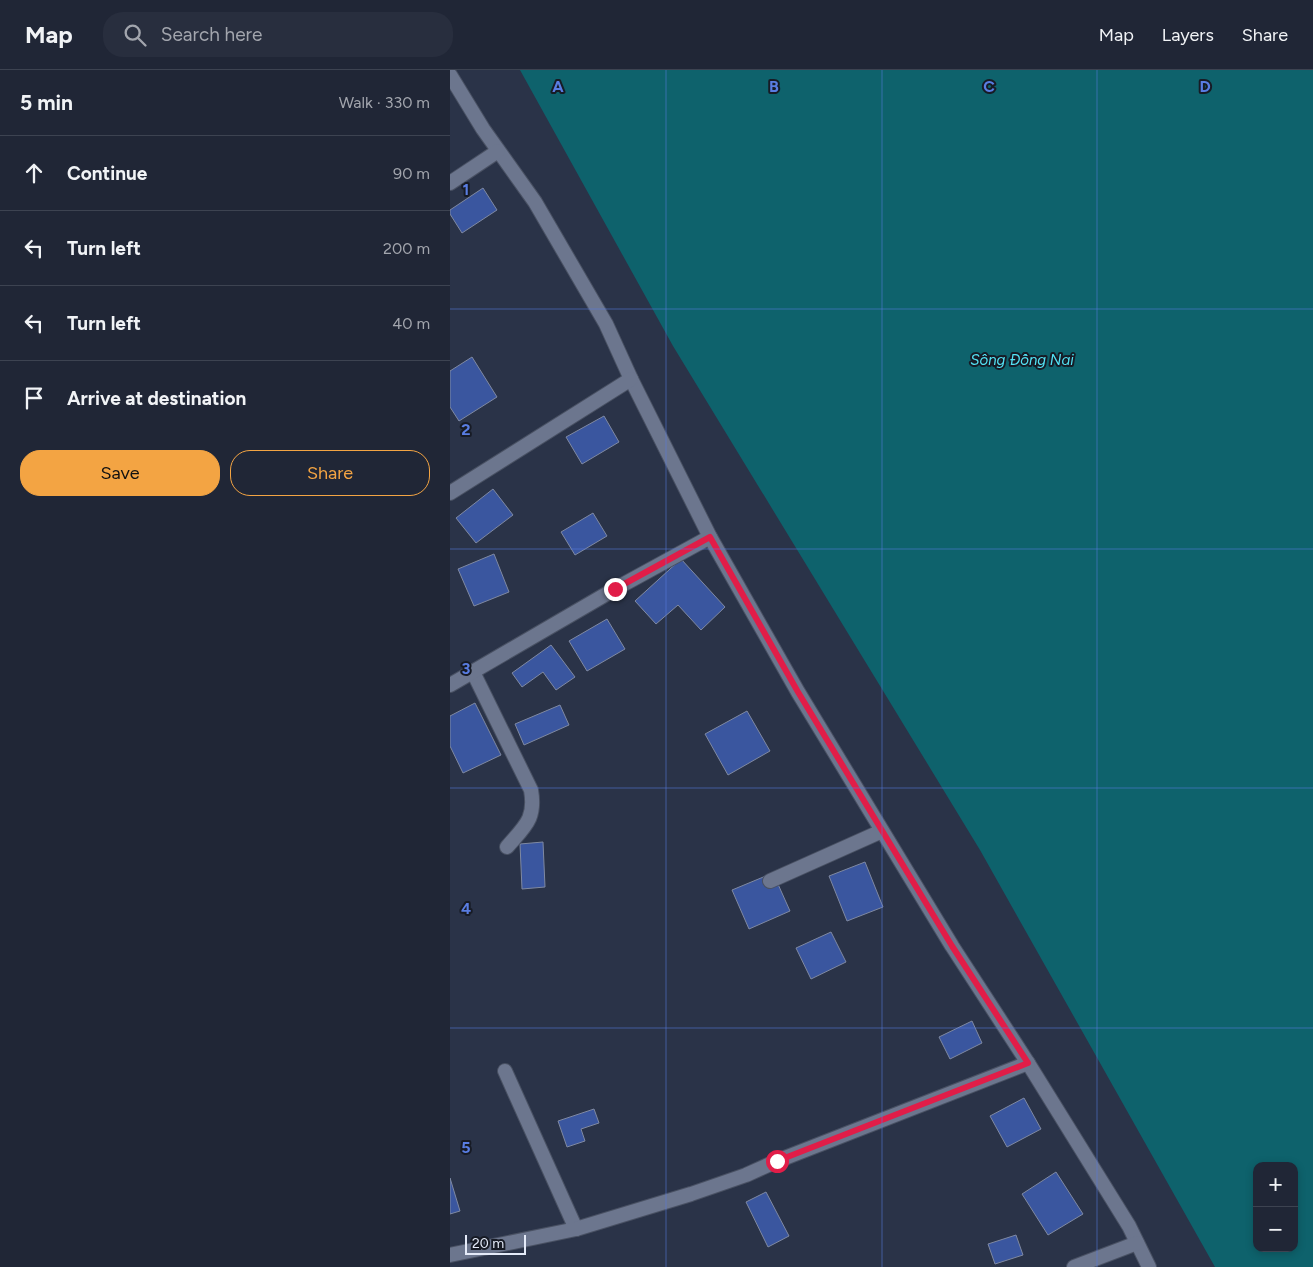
<!DOCTYPE html>
<html lang="en">
<head>
<meta charset="utf-8">
<style>
	body { margin:0; font-family:Figtree,sans-serif; background:#282e3e; color:#f1f3f6 }
	.controls { position:absolute; right:15px; bottom:15px; display:grid; overflow:hidden; border-radius:10px; box-shadow:0 2px 8px #0003 }
	.controls button { width:45px; height:45px; display:grid; place-items:center; padding:0; border:0; border-bottom:1px solid #3d4351; background:#202636; color:#f1f3f6; font:25px sans-serif }
	.scale { position:absolute; left:15px; bottom:12px; width:61px; box-sizing:border-box; padding-left:5px; border:2px solid #e4eaf8; border-top:0; font-size:14px; line-height:18px; white-space:nowrap; color:#e4eaf8; -webkit-text-stroke:4px #171b25; paint-order:stroke }
	.stop { position:absolute; width:15px; height:15px; margin:-11px; border:4px solid #e11d48; border-radius:50%; background:#fff }
	.stop.end { background:#e11d48; border-color:#fff; box-shadow:0 1px 5px #0008 }
	.list { margin:0; padding:0; list-style:none }
	h2 { display:flex; justify-content:space-between; align-items:center; height:65px; margin:0; padding:0 20px; font-size:21px }
	h2 small { font-size:16px; font-weight:400; color:#a2a5ad }
	.list li { display:grid; grid-template-columns:32px 1fr auto; gap:15px; align-items:center; box-sizing:border-box; height:75px; padding:0 20px; border-top:1px solid #3d4351 }
	.list b { display:block; font-size:19px; white-space:nowrap }
	.list em { font-size:16px; font-style:normal; color:#a2a5ad }
	.actions { display:flex; gap:10px; padding:15px 20px }
	.actions a { flex:1; padding:11px 0; border:1px solid #f3a443; border-radius:20px; text-align:center; font-size:18px; color:#f3a443 }
	.actions .main { background:#f3a443; color:#111 }
	.icon { flex:none; width:28px; height:28px; fill:none; stroke:currentColor; stroke-width:2; stroke-linecap:round; stroke-linejoin:round }
	.map { position:relative; flex:none; width:863px; height:1197px; overflow:hidden }
	header { display:flex; align-items:center; gap:30px; box-sizing:border-box; height:70px; padding:0 25px; background:#202636; border-bottom:1px solid #3d4351 }
	header strong { font-size:24px }
	nav { display:flex; gap:28px; margin-inline-start:auto; font-size:18px }
	.search { width:350px; height:45px; background:#282e3e; display:flex; align-items:center; gap:12px; box-sizing:border-box; padding:0 18px; border-radius:20px; color:#a2a5ad; font-size:19px }
	main { display:flex }
	aside { flex:1; background:#202636 }
	.map>svg:first-child { display:block }
</style>
</head>
<body>
<header>
<strong>Map</strong>
<div class="search"><svg class="icon" aria-label="search" viewBox="0 0 24 24"><circle cx="10" cy="10" r="6"/><path d="M15 15l6 6"/></svg>Search here</div>
<nav><a>Map</a><a>Layers</a><a>Share</a></nav>
</header>
<main>
<aside>
<h2>5 min<small>Walk · 330 m</small></h2>
<ul class="list">
<li><svg class="icon" aria-label="ahead" viewBox="0 0 24 24"><path d="M12 20V5M6 11l6-6 6 6"/></svg><div><b>Continue</b></div><em>90 m</em></li>
<li><svg class="icon" aria-label="left" viewBox="0 0 24 24"><path d="M17 20v-9H6M10 6l-5 5 5 5"/></svg><div><b>Turn left</b></div><em>200 m</em></li>
<li><svg class="icon" aria-label="left" viewBox="0 0 24 24"><path d="M17 20v-9H6M10 6l-5 5 5 5"/></svg><div><b>Turn left</b></div><em>40 m</em></li>
<li><svg class="icon" aria-label="arrive" viewBox="0 0 24 24"><path d="M6 21V4h12l-3 4 3 4H6"/></svg><div><b>Arrive at destination</b></div></li>
</ul>
<div class="actions"><a class="main">Save</a><a>Share</a></div>
</aside>
<div class="map">
<svg width="863" height="1197" viewBox="0 0 863 1197">
	<rect width="100%" height="100%" fill="#2a3348"/>
	<path fill="#0e626c" fill-rule="evenodd" d="M70,0H863V1197H765L530,780L223,276ZM807,1096H844V1178H807Z"/>
	<g fill="#3a569f" stroke="#7f89a2">
		<polygon points="33,118 47,140 12,163 0,144 0,140"/>
		<polygon points="22,287 47,327 9,351 0,337 0,301"/>
		<polygon points="154,346 169,372 132,394 116,367"/>
		<polygon points="43,419 63,445 26,473 6,448"/>
		<polygon points="143,443 157,466 125,485 111,462"/>
		<polygon points="44,484 59,522 24,536 8,499"/>
		<polygon points="231,489 275,537 251,560 228,535 206,554 185,531"/>
		<polygon points="157,549 175,579 137,601 119,571"/>
		<polygon points="101,575 125,607 106,620 93,602 72,617 62,603"/>
		<polygon points="25,633 51,685 13,703 0,676 0,646"/>
		<polygon points="110,635 119,655 74,675 65,654"/>
		<polygon points="297,641 320,681 278,705 255,664"/>
		<polygon points="93,772 95,817 72,819 70,774"/>
		<polygon points="415,792 433,837 397,851 379,806"/>
		<polygon points="323,803 340,841 299,859 282,820"/>
		<polygon points="381,862 396,892 361,909 346,878"/>
		<polygon points="522,951 532,973 500,989 489,967"/>
		<polygon points="574,1028 591,1059 557,1077 540,1046"/>
		<polygon points="144,1039 149,1053 131,1059 135,1071 117,1077 108,1051"/>
		<polygon points="606,1102 633,1144 598,1165 572,1124"/>
		<polygon points="0,1108 10,1141 0,1144"/>
		<polygon points="316,1122 339,1166 318,1177 296,1132"/>
		<polygon points="566,1165 573,1185 545,1194 538,1174"/>
	</g>
	<g fill="none" stroke-linecap="round" stroke-linejoin="round">
		<g stroke="#495163" stroke-width="16">
			<g id="minor">
				<polyline points="0,5 33,59 85,132 156,254 181,309 260,467 348,622 502,876 578,993 679,1156 699,1197"/>
				<polyline points="0,113 48,81"/>
				<polyline points="0,423 181,309"/>
				<path d="M23,602L81,720C86,749 75,756 57,777"/>
				<polyline points="0,615 165,519 260,467"/>
				<polyline points="320,811 432,761"/>
				<polyline points="55,1001 126,1159"/>
				<polyline points="0,1185 126,1159 241,1124 296,1105 327,1091 578,993"/>
				<polyline points="624,1197 687,1173"/>
			</g>
		</g>
		<use href="#minor" stroke="#6c768e" stroke-width="14"/>
	</g>
	<g fill="none" stroke-linecap="round" stroke-linejoin="round">
		<polyline stroke="#e11d48" stroke-width="6" points="165,519 260,467 348,622 502,876 578,993 327,1091"/>
	</g>
	<path fill="none" stroke="#597de2" stroke-width="1" stroke-opacity="0.55" d="M216,0V1197M432,0V1197M647,0V1197M0,239H863M0,479H863M0,718H863M0,958H863"/>
	<g text-anchor="middle" dominant-baseline="central" stroke-width="4" stroke-linejoin="round" paint-order="stroke">
		<g font-size="15" font-style="italic" fill="#53e3f5" stroke="#171b25">
			<text x="572" y="290">Sông Đồng Nai</text>
		</g>
	</g>
	<g font-size="16" text-anchor="middle" font-weight="bold" fill="#597de2" stroke="#171b25" stroke-width="4" stroke-linejoin="round" paint-order="stroke">
		<text x="108" y="22">A</text>
		<text x="324" y="22">B</text>
		<text x="539" y="22">C</text>
		<text x="755" y="22">D</text>
		<text x="16" y="125">1</text>
		<text x="16" y="365">2</text>
		<text x="16" y="604">3</text>
		<text x="16" y="844">4</text>
		<text x="16" y="1083">5</text>
	</g>
</svg>
<div class="controls">
<button>+</button>
<button>−</button>
</div>
<div class="scale">20 m</div>
<div class="stop" style="left:327px;top:1091px"></div>
<div class="stop end" style="left:165px;top:519px"></div>
</div>
</main>
</body>
</html>
